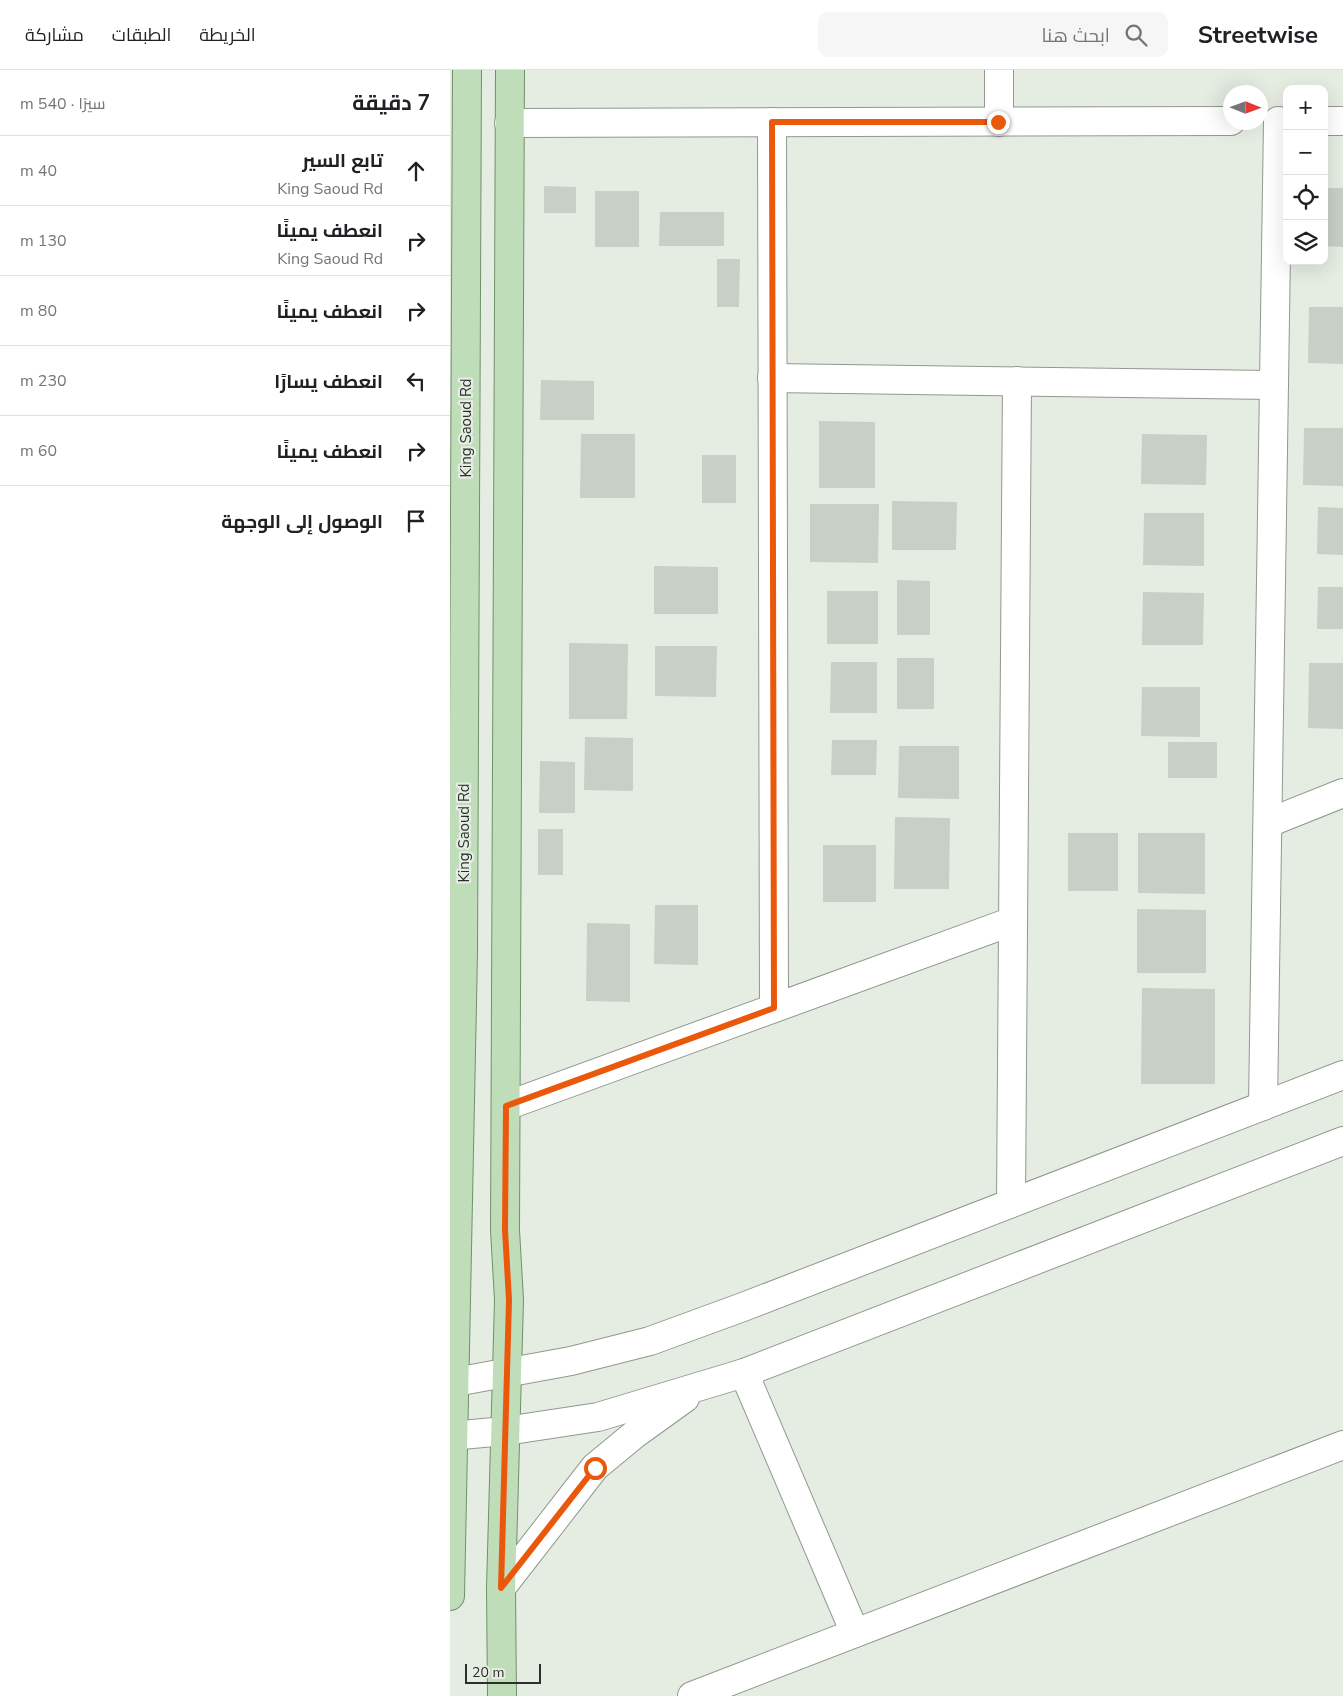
<!DOCTYPE html>
<html lang="ar">
<head>
<meta charset="utf-8">
<style>
	body { margin:0; font-family:"Nunito Sans",Cairo,sans-serif; background:#f6f6f6; color:#202124; direction:rtl }
	.controls { position:absolute; right:15px; top:15px; display:grid; overflow:hidden; border-radius:10px; box-shadow:0 5px 20px #0002 }
	.controls button { width:45px; height:45px; display:grid; place-items:center; padding:0; border:0; border-bottom:1px solid #e0e0e0; background:#fff; color:#202124; font:25px sans-serif }
	.compass { position:absolute; left:773px; top:15px; width:45px; height:45px; border-radius:50%; background:#fff; box-shadow:0 5px 20px #0002; rotate:91deg }
	.scale { position:absolute; left:15px; bottom:12px; width:76px; box-sizing:border-box; padding-left:5px; border:2px solid #2b2e2b; border-top:0; font-size:14px; line-height:18px; white-space:nowrap; color:#2b2e2b; -webkit-text-stroke:4px #e5ede3; paint-order:stroke }
	.stop { position:absolute; width:15px; height:15px; margin:-11px; border:4px solid #ea580c; border-radius:50%; background:#fff }
	.stop.end { background:#ea580c; border-color:#fff; box-shadow:0 1px 5px #0008 }
	.list { margin:0; padding:0; list-style:none }
	h2 { display:flex; justify-content:space-between; align-items:center; height:65px; margin:0; padding:0 20px; font-size:21px }
	h2 small { font-size:16px; font-weight:400; color:#757577 }
	.list li { display:grid; grid-template-columns:32px 1fr auto; gap:15px; align-items:center; box-sizing:border-box; height:70px; padding:0 20px; border-top:1px solid #e0e0e0 }
	.list b { display:block; font-size:19px; white-space:nowrap }
	.list p { margin:0; font-size:16px; white-space:nowrap; color:#757577 }
	.list em { font-size:16px; font-style:normal; color:#757577 }
	.icon { flex:none; width:28px; height:28px; fill:none; stroke:currentColor; stroke-width:2; stroke-linecap:round; stroke-linejoin:round }
	.map { position:relative; flex:none; width:893px; height:1626px; overflow:hidden; direction:ltr }
	header { display:flex; align-items:center; gap:30px; box-sizing:border-box; height:70px; padding:0 25px; background:#fff; border-bottom:1px solid #e0e0e0 }
	header strong { font-size:24px }
	nav { display:flex; gap:28px; margin-inline-start:auto; font-size:18px }
	.search { width:350px; height:45px; background:#f6f6f6; display:flex; align-items:center; gap:12px; box-sizing:border-box; padding:0 18px; border-radius:10px; color:#757577; font-size:19px }
	main { display:flex }
	aside { flex:1; background:#fff }
	.map>svg:first-child { display:block }
</style>
</head>
<body>
<header>
<strong>Streetwise</strong>
<div class="search"><svg class="icon" aria-label="search" viewBox="0 0 24 24"><circle cx="10" cy="10" r="6"/><path d="M15 15l6 6"/></svg>ابحث هنا</div>
<nav><a>الخريطة</a><a>الطبقات</a><a>مشاركة</a></nav>
</header>
<main>
<div class="map">
<svg width="893" height="1626" viewBox="0 0 893 1626">
	<rect width="100%" height="100%" fill="#e5ede3"/>
	<g fill="#c8cfc6">
		<polygon points="94,116 126,117 126,143 94,143"/>
		<polygon points="874,118 893,118 893,177 874,176"/>
		<rect x="145" y="121" width="44" height="56"/>
		<polygon points="210,142 274,142 274,176 209,176"/>
		<polygon points="267,189 290,189 289,237 267,237"/>
		<polygon points="859,237 893,237 893,294 858,293"/>
		<polygon points="91,310 144,311 144,350 90,350"/>
		<polygon points="369,351 425,352 425,418 369,418"/>
		<polygon points="854,358 893,358 893,416 853,415"/>
		<polygon points="131,364 185,364 185,428 130,428"/>
		<polygon points="692,364 757,365 756,415 691,414"/>
		<rect x="252" y="385" width="34" height="48"/>
		<polygon points="442,431 507,432 506,480 442,480"/>
		<polygon points="360,434 429,434 428,493 360,492"/>
		<polygon points="868,437 893,438 893,485 867,484"/>
		<polygon points="694,443 754,443 754,496 693,495"/>
		<polygon points="204,496 268,497 268,544 204,544"/>
		<polygon points="447,510 480,511 480,565 447,565"/>
		<polygon points="868,517 893,517 893,559 867,559"/>
		<rect x="377" y="521" width="51" height="53"/>
		<polygon points="693,522 754,523 753,575 692,575"/>
		<polygon points="119,573 178,574 177,649 119,649"/>
		<polygon points="205,576 267,576 266,627 205,626"/>
		<rect x="447" y="588" width="37" height="51"/>
		<polygon points="381,592 427,592 427,643 380,643"/>
		<polygon points="859,593 893,593 893,659 858,658"/>
		<polygon points="692,617 750,617 750,667 691,666"/>
		<polygon points="135,667 183,668 183,721 134,720"/>
		<polygon points="382,670 427,670 426,705 381,705"/>
		<rect x="718" y="672" width="49" height="36"/>
		<polygon points="449,676 509,676 509,729 448,728"/>
		<polygon points="90,691 125,692 125,743 89,743"/>
		<polygon points="445,747 500,748 499,819 444,819"/>
		<rect x="88" y="759" width="25" height="46"/>
		<rect x="618" y="763" width="50" height="58"/>
		<polygon points="688,763 755,763 755,824 688,823"/>
		<rect x="373" y="775" width="53" height="57"/>
		<polygon points="205,835 248,835 248,895 204,894"/>
		<polygon points="687,839 756,840 756,903 687,903"/>
		<polygon points="137,853 180,854 180,932 136,931"/>
		<polygon points="692,918 765,919 765,1014 691,1014"/>
	</g>
	<g fill="none" stroke-linecap="round" stroke-linejoin="round">
		<g stroke="#91988f" stroke-width="30">
			<g id="minor">
				<polyline points="874,51 893,51"/>
				<polyline points="322,52 324,938"/>
				<polyline points="549,52 549,0"/>
				<polyline points="59,53 781,51"/>
				<polyline points="322,308 824,315"/>
				<polyline points="818,753 893,723"/>
				<polyline points="56,1036 563,851"/>
				<polyline points="813,1036 828,51"/>
				<polyline points="561,1133 567,311"/>
				<polyline points="294,1303 405,1563"/>
				<polyline points="0,1313 121,1291 200,1271 293,1237 893,1005"/>
				<polyline points="0,1366 55,1361 148,1347 294,1303 893,1071"/>
				<polyline points="51,1518 145,1397 185,1364 235,1328"/>
				<polyline points="242,1626 893,1375"/>
			</g>
		</g>
		<g stroke="#709169" stroke-width="30">
			<g id="major">
				<polyline points="0,1526 13,883 17,0"/>
				<polyline points="52,1626 51,1518 59,1230 55,1160 60,0"/>
			</g>
		</g>
		<use href="#minor" stroke="#fff" stroke-width="28"/>
		<use href="#major" stroke="#bfddb9" stroke-width="28"/>
	</g>
	<g fill="none" stroke-linecap="round" stroke-linejoin="round">
		<polyline stroke="#ea580c" stroke-width="6" points="145,1398 51,1518 59,1230 55,1160 56,1036 324,938 322,52 548,52"/>
	</g>
	<g text-anchor="middle" dominant-baseline="central" stroke-width="4.5" stroke-linejoin="round" paint-order="stroke">
		<g font-size="15" fill="#2b2e2b" stroke="#e5ede3">
			<text transform="translate(16 358) rotate(-90)">King Saoud Rd</text>
			<text transform="translate(14 763) rotate(-90)">King Saoud Rd</text>
		</g>
	</g>
</svg>
<div class="controls">
<button>+</button>
<button>−</button>
<button><svg class="icon" aria-label="locate" viewBox="0 0 24 24"><circle cx="12" cy="12" r="6"/><path d="M12 2v4M12 18v4M2 12h4M18 12h4"/></svg></button>
<button><svg class="icon" aria-label="layers" viewBox="0 0 24 24"><path d="M12 4l9 5-9 5-9-5zM3 14l9 5 9-5"/></svg></button>
</div>
<svg class="compass" viewBox="-18 -18 36 36"><path d="M0-13l5 13h-10z" fill="#e53935"/><path d="M0 13l5-13h-10z" fill="#757577"/></svg>
<div class="scale">20 m</div>
<div class="stop" style="left:145px;top:1398px"></div>
<div class="stop end" style="left:548px;top:52px"></div>
</div>
<aside>
<h2>7 دقيقة<small>سيرًا · 540 m</small></h2>
<ul class="list">
<li><svg class="icon" aria-label="ahead" viewBox="0 0 24 24"><path d="M12 20V5M6 11l6-6 6 6"/></svg><div><b>تابع السير</b><p>King Saoud Rd</p></div><em>40 m</em></li>
<li><svg class="icon" aria-label="right" viewBox="0 0 24 24"><path d="M7 20v-9h11M14 6l5 5-5 5"/></svg><div><b>انعطف يمينًا</b><p>King Saoud Rd</p></div><em>130 m</em></li>
<li><svg class="icon" aria-label="right" viewBox="0 0 24 24"><path d="M7 20v-9h11M14 6l5 5-5 5"/></svg><div><b>انعطف يمينًا</b></div><em>80 m</em></li>
<li><svg class="icon" aria-label="left" viewBox="0 0 24 24"><path d="M17 20v-9H6M10 6l-5 5 5 5"/></svg><div><b>انعطف يسارًا</b></div><em>230 m</em></li>
<li><svg class="icon" aria-label="right" viewBox="0 0 24 24"><path d="M7 20v-9h11M14 6l5 5-5 5"/></svg><div><b>انعطف يمينًا</b></div><em>60 m</em></li>
<li><svg class="icon" aria-label="arrive" viewBox="0 0 24 24"><path d="M6 21V4h12l-3 4 3 4H6"/></svg><div><b>الوصول إلى الوجهة</b></div></li>
</ul>
</aside>
</main>
</body>
</html>
